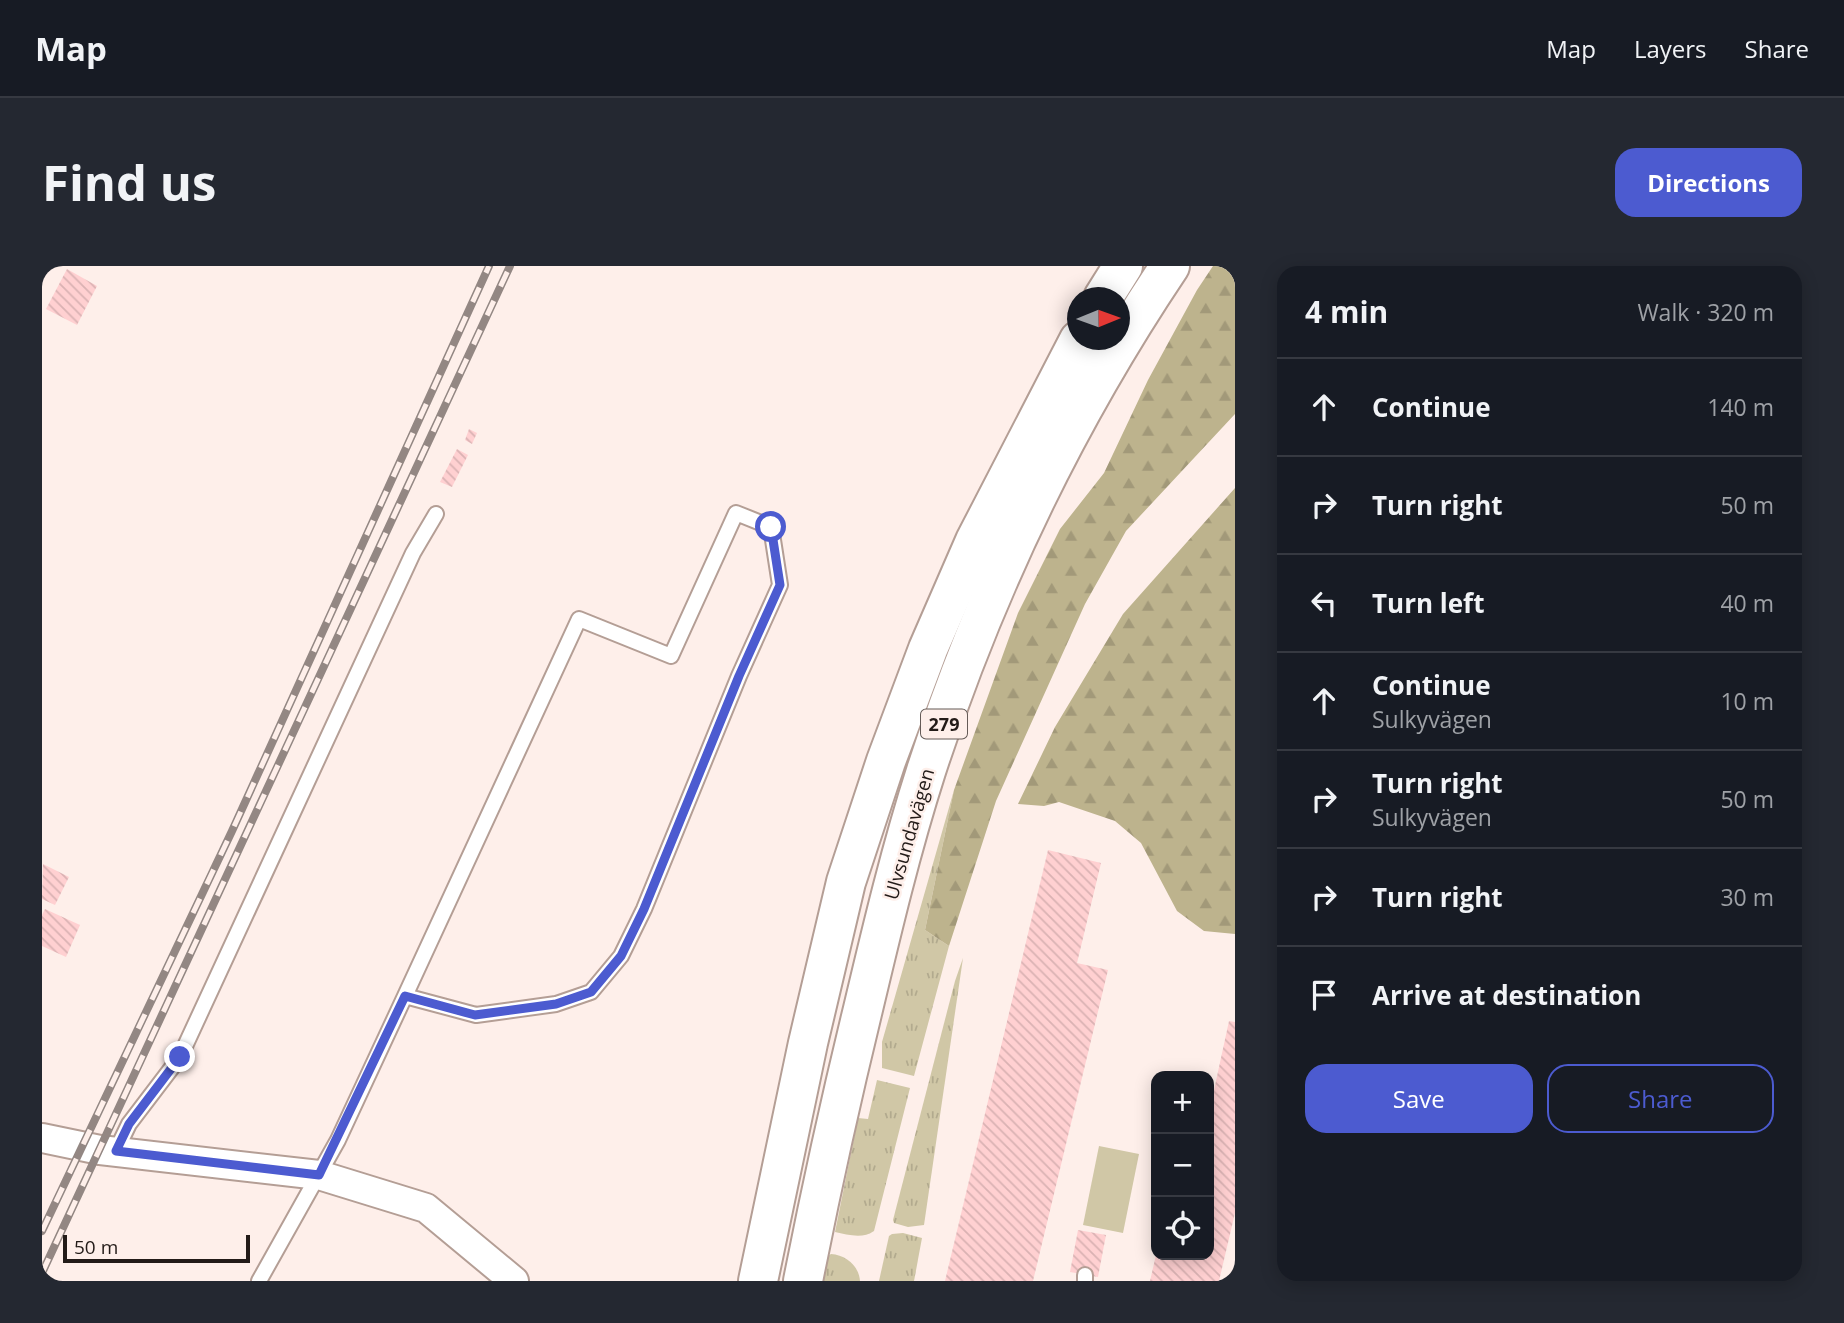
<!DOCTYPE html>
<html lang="en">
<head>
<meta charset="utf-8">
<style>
	body { margin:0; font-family:"Open Sans",sans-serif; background:#242831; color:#f1f3f6 }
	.controls { position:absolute; right:21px; bottom:21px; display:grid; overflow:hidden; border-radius:14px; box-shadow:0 4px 18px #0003 }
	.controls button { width:63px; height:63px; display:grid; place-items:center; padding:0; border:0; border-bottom:2px solid #363941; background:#171b24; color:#f1f3f6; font:35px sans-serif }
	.compass { position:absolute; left:1025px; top:21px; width:63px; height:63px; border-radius:50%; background:#171b24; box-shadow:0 4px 18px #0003; rotate:89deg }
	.scale { position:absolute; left:21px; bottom:18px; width:187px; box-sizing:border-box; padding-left:7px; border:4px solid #231b18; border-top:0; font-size:19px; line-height:24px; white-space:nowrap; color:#231b18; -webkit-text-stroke:5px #feefea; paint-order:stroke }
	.stop { position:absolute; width:21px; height:21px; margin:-16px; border:5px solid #4c5bd0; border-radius:50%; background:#fff }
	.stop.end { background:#4c5bd0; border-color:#fff; box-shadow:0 2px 7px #0008 }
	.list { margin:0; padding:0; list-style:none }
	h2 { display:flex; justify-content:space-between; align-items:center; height:91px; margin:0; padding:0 28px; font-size:30px }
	h2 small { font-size:23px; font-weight:400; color:#9ea1a6 }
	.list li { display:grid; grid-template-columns:46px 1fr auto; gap:21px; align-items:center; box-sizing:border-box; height:98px; padding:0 28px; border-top:2px solid #363941 }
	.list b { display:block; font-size:26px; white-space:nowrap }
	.list p { margin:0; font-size:23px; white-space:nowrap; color:#9ea1a6 }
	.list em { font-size:23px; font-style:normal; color:#9ea1a6 }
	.actions { display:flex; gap:14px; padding:21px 28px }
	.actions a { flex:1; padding:16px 0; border:2px solid #4c5bd0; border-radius:21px; text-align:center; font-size:24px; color:#4c5bd0 }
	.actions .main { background:#4c5bd0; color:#fff }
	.icon { flex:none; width:38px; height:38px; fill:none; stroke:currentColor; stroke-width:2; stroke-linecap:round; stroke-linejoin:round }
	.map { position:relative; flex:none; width:1193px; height:1015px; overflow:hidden; border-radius:21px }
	header { display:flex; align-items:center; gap:42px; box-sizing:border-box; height:98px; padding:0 35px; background:#171b24; border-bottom:2px solid #363941 }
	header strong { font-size:33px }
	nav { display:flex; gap:38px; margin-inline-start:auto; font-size:24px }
	.intro { display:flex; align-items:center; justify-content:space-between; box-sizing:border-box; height:168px; padding:0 42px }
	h1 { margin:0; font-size:49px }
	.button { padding:18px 32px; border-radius:21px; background:#4c5bd0; color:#fff; font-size:24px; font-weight:700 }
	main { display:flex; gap:42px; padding:0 42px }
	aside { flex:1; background:#171b24; border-radius:21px; box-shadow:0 4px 18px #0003 }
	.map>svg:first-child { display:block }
</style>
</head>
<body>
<header>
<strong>Map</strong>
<nav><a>Map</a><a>Layers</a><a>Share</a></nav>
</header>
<div class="intro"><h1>Find us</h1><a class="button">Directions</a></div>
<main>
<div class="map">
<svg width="1193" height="1015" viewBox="0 0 1193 1015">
	<defs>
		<pattern id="grass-tufts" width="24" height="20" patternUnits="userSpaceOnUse" patternTransform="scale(1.75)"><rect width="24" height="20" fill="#d0c7a6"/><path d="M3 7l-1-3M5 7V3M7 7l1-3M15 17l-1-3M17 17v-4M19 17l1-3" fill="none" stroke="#b2aa8e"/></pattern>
		<pattern id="forest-firs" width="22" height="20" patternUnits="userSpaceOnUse" patternTransform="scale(1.75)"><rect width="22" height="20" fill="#bdb38d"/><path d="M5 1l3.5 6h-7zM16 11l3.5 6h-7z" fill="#a29979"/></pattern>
		<pattern id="building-back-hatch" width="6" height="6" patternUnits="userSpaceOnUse" patternTransform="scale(1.75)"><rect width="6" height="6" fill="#ffd0d1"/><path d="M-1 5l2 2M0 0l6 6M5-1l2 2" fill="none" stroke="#dab2b3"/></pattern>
	</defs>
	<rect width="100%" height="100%" fill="#feefea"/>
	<g fill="url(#grass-tufts)">
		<polygon points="912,524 883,664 907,680 872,810 840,802 840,776"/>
		<polygon points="921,692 882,959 866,961 852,957 851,954 913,715"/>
		<path d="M835,814L868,822L832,965C821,973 806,969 793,966L816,852L826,853Z"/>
		<polygon points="861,967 880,972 872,1015 837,1015 847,970 850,968"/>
		<path d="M789,988C804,989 817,1000 818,1015H781L786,990Z"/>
	</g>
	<g fill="url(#forest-firs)">
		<polygon points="1171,0 1193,0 1193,148 1084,265 1043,338 954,535 907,680 883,664 912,524 976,347 1018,263 1062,207 1106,114 1155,24"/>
		<polygon points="1193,222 1193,668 1162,665 1135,645 1099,577 1073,555 1017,536 1002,540 976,538 1013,461 1081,348"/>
	</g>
	<polygon fill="#d0c7a6" points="1057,880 1097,888 1081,967 1041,959"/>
	<g fill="url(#building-back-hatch)">
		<polygon points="25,3 55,20 35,59 4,43"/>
		<polygon points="427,163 435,167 430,178 423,174"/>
		<polygon points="415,183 426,189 410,221 398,216"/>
		<polygon points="1006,584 1059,597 1035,697 1066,704 991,1015 903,1015"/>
		<polygon points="1,598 27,611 13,639 0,633"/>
		<polygon points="3,643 38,659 24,691 0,680 0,649"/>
		<polygon points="1187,755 1193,756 1193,947 1177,1015 1108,1015 1114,989 1167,989 1167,847"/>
		<polygon points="1036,964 1064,969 1056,1011 1028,1006"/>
	</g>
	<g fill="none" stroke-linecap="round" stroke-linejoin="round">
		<g stroke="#b49e95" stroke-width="18">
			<g id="lane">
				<polyline points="74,885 87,858 138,791 371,287 394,248"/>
				<polyline points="217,1015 296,874 363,730 434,749 514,738 549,726 579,690 602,643 697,410 738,319 729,261 694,247 629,390 537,353 363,730"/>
				<polyline points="1043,1015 1043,1009"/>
			</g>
		</g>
		<g stroke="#b49e95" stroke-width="32">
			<polyline id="street" points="0,872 58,884 277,909 384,942 472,1015"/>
		</g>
		<g stroke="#b49e95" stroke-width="42">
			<g id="primary">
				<polyline points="1061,32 1081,0"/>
				<polyline points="716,1015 766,777 804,616 844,495 886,383 933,275 1037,74"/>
				<path d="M761,1015C779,924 799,833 821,743C840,663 859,583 884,505C942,327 1024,155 1128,0"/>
			</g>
		</g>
		<use href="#lane" stroke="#fff" stroke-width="14"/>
		<use href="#street" stroke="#fff" stroke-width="28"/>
		<use href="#primary" stroke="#fff" stroke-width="38"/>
		<g stroke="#938783" stroke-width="8">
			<g id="rail">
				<polyline points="0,965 190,565 447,0"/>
				<polyline points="0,1007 468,0"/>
			</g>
		</g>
		<use href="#rail" stroke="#feefea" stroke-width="5" stroke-dasharray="16" stroke-linecap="butt"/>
	</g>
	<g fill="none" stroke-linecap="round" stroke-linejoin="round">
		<polyline stroke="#4c5bd0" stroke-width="9" points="138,791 87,858 74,885 277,909 363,730 433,749 514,738 549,726 579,690 602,643 697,410 738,319 729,261"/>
	</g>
	<g text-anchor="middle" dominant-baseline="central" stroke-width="5" stroke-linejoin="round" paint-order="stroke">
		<rect fill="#feefea" stroke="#655b57" stroke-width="2" x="879" y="443.5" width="46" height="29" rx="5"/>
		<g font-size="18" font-weight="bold" fill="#231b18">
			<text x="902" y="458">279</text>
		</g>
		<g font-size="19" fill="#231b18" stroke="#feefea">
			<text transform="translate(867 568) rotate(-74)">Ulvsundavägen</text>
		</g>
	</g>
</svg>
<div class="controls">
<button>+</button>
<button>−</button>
<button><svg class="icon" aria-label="locate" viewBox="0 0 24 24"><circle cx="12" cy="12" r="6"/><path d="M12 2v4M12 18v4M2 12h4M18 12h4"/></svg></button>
</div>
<svg class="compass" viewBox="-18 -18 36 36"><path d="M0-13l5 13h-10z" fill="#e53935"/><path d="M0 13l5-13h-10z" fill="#9ea1a6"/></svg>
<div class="scale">50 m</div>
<div class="stop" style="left:729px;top:261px"></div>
<div class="stop end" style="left:138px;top:791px"></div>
</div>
<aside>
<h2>4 min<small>Walk · 320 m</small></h2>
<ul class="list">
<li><svg class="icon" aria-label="ahead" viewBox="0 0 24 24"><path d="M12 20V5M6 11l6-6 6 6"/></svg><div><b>Continue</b></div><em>140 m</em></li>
<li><svg class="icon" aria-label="right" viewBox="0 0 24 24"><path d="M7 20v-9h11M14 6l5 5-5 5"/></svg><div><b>Turn right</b></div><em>50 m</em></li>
<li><svg class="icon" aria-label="left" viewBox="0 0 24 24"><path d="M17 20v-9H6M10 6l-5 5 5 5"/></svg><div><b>Turn left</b></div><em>40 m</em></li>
<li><svg class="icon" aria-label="ahead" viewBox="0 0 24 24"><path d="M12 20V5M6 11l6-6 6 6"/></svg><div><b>Continue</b><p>Sulkyvägen</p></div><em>10 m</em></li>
<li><svg class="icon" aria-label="right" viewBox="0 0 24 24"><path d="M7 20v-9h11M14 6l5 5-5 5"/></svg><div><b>Turn right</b><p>Sulkyvägen</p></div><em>50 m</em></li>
<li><svg class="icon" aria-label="right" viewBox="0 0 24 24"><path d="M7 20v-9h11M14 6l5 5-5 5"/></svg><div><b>Turn right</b></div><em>30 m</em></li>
<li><svg class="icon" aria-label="arrive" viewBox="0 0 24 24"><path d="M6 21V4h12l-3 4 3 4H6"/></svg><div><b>Arrive at destination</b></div></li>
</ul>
<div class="actions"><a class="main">Save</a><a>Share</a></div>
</aside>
</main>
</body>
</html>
